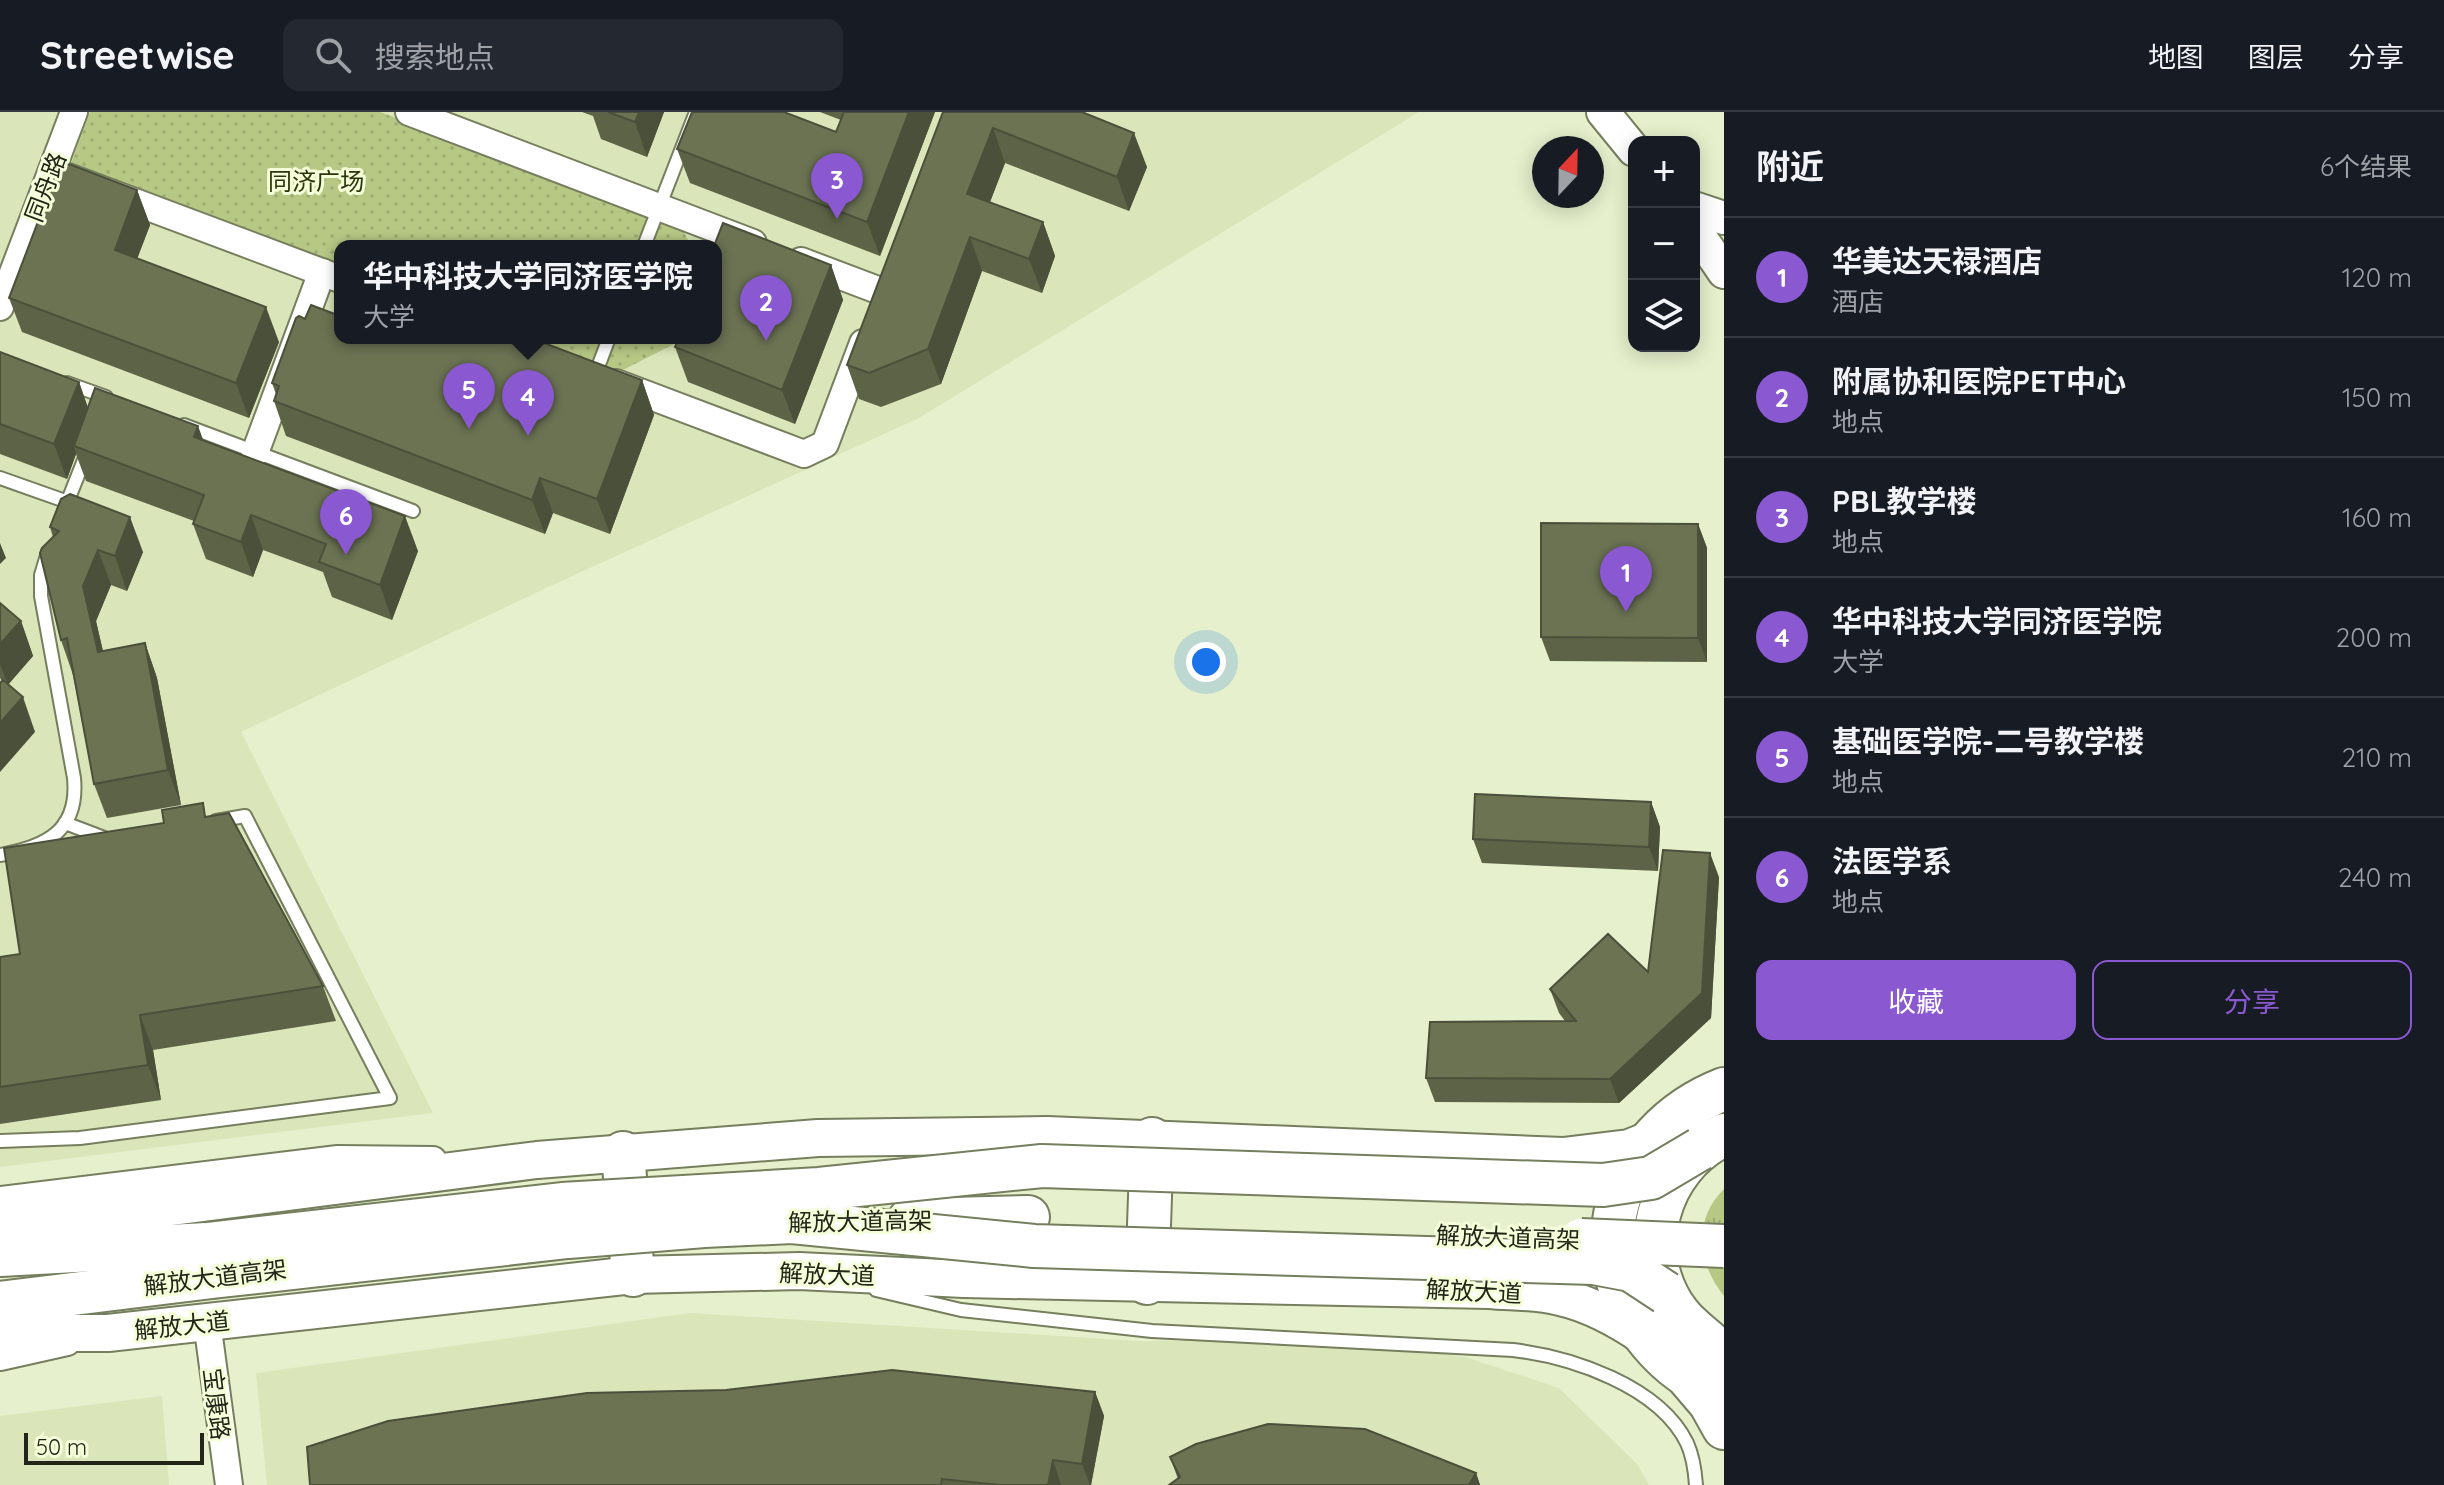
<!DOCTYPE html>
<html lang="zh">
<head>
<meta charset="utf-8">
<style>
	body { margin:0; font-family:Quicksand,"Noto Sans SC",sans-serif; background:#242831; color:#f1f3f6 }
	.controls { position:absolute; right:24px; top:24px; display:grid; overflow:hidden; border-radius:16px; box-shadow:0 4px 20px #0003 }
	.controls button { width:72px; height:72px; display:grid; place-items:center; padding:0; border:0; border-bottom:2px solid #363941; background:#171b24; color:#f1f3f6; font:40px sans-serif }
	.compass { position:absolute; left:1532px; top:24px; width:72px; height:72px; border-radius:50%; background:#171b24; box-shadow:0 4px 20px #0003; rotate:22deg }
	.scale { position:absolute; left:24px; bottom:20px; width:180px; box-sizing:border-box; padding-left:8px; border:4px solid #222619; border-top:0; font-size:22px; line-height:28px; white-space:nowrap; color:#222619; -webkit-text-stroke:6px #f4fed9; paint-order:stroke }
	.you { position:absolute; left:1206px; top:550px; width:28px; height:28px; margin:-20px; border:6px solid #fff; border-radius:50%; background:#1a73e8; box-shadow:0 0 0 12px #1a73e833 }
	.badge { display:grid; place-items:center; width:52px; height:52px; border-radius:50%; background:#8a58d1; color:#fff; font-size:26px; font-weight:700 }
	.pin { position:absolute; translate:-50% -66px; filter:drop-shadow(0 2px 4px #0008) }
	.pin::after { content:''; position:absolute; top:42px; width:28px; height:24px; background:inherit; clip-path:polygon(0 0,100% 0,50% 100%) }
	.popup { position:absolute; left:334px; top:128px; width:388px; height:104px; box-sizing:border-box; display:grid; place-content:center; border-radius:16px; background:#171b24; filter:drop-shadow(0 2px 6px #0005); font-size:26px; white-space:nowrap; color:#9ea1a6 }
	.popup b { font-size:30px; color:#f1f3f6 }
	.popup::after { content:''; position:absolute; left:50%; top:100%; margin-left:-16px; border:16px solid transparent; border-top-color:#171b24 }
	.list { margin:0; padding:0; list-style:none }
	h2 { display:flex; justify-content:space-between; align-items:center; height:104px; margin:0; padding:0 32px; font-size:34px }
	h2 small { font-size:26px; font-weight:400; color:#9ea1a6 }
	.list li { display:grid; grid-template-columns:52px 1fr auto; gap:24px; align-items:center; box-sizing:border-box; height:120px; padding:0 32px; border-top:2px solid #363941 }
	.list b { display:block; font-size:30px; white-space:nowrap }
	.list p { margin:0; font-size:26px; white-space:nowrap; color:#9ea1a6 }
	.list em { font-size:26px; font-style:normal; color:#9ea1a6 }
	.actions { display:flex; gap:16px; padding:24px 32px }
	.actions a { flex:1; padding:18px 0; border:2px solid #8a58d1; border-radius:16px; text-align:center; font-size:28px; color:#8a58d1 }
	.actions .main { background:#8a58d1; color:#fff }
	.icon { flex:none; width:44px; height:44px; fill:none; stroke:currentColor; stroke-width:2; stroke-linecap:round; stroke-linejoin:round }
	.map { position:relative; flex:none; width:1724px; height:1373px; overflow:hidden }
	header { display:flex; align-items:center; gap:48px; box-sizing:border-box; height:112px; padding:0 40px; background:#171b24; border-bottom:2px solid #363941 }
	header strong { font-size:38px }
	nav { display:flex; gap:44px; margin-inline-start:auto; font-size:28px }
	.search { width:560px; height:72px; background:#242831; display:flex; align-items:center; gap:20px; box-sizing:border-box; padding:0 28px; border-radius:16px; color:#9ea1a6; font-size:30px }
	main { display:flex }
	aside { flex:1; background:#171b24 }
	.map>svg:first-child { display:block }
</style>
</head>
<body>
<header>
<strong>Streetwise</strong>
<div class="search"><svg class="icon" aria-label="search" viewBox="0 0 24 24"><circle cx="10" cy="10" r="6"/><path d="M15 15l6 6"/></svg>搜索地点</div>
<nav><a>地图</a><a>图层</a><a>分享</a></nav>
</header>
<main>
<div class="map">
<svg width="1724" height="1373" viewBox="0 0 1724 1373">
	<defs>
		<pattern id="grass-tufts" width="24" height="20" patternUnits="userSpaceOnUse" patternTransform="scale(2)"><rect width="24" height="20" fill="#b7c885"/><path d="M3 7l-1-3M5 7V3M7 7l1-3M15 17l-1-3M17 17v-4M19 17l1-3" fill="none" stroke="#9dac72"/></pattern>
		<pattern id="park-dots" width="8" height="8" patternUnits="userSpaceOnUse" patternTransform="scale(2)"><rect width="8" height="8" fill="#b7c885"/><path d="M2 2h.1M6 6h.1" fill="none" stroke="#9dac72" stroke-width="1.8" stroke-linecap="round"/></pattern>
	</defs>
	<rect width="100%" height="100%" fill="#e6f0cc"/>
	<g fill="#dae6ba" fill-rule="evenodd">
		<path d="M0,0H1419L919,306L557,471L241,620L433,1001L0,1055ZM340,134H716V226H340Z"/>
		<polygon points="690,1201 1139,1229 1355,1228 1469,1246 1559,1276 1637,1352 1649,1373 267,1373 256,1261"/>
		<polygon points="162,1284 169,1373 0,1373 0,1304"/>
	</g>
	<path fill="url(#grass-tufts)" d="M1724,1077V1184C1698,1152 1692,1108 1724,1077Z"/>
	<g fill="url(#park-dots)">
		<polygon points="90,0 380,0 681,114 691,134 340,134 340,153 71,52"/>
		<polygon points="533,226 686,226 621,259"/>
	</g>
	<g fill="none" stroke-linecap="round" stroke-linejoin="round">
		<g stroke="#757e5d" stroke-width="16">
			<g id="service">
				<polyline points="644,134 696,0"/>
				<polyline points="595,263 609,226"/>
				<polyline points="67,271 106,285"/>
				<polyline points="184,313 413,399"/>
				<polyline points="0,366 68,390"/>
				<polyline points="65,396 86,343"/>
				<polyline points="65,711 107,727"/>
				<path d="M0,743C46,735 79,719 74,666L41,484V463L48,440"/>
				<polyline points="0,1029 80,1026 390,986 245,704 216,709"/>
				<path d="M876,1178L961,1198L1152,1219L1513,1238C1572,1245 1659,1274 1687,1331C1693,1344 1695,1359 1696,1373"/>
			</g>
		</g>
		<g stroke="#757e5d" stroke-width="30">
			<g id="minor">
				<polyline points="409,0 753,131"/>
				<polyline points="52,59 340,167"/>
				<polyline points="801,149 883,180"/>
				<polyline points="0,195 74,0"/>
				<polyline points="616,271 804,342 825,332 863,231"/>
				<polyline points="255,341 322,160"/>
				<polyline points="0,1088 338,1047 433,1048"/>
				<polyline points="207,1210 229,1373"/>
				<polyline points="0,1245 67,1230"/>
			</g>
		</g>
		<g stroke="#757e5d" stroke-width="36">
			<g id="tertiary">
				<polyline points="1603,0 1634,38"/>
				<polyline points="1694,96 1724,106"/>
				<polyline points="1694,116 1724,160"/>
			</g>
		</g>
		<g stroke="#757e5d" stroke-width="40">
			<g id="secondary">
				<polyline points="0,1117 537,1048 818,1026 1047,1023 1563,1044 1629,1036 1649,1028"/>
				<path d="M0,1217L41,1221H108L633,1163L799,1159L964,1167L1489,1178C1512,1180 1537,1179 1560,1185C1591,1192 1620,1208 1646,1226"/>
			</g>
		</g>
		<g stroke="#757e5d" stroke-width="46">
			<g id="primary">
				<path d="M1724,977C1614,1020 1573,1149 1658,1239C1676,1258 1698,1273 1724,1280"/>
				<path d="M1724,1023C1657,1054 1633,1143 1679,1202C1692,1219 1711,1229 1724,1245"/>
				<polyline points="623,1041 633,1163"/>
				<polyline points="909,1108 1028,1105"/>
				<polyline points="0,1143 207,1132"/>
				<polyline points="1147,1171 1152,1027"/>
				<polyline points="0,1191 212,1165"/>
				<polyline points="1687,1264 1710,1291 1724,1316"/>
			</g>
		</g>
		<use href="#service" stroke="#fff" stroke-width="12"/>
		<use href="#minor" stroke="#fff" stroke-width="26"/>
		<use href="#tertiary" stroke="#fff" stroke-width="32"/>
		<use href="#secondary" stroke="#fff" stroke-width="36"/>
		<use href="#primary" stroke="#fff" stroke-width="42"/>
		<g stroke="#757e5d" stroke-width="46" stroke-linecap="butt">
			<g id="primary-bridge">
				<polyline points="1581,1128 1724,1134"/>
				<polyline points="207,1132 562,1092 819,1077 1042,1054 1603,1073 1651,1066 1700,1037"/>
				<polyline points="212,1165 568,1125 704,1114 792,1110 1034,1134 1594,1151 1631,1158 1666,1181"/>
			</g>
		</g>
		<use href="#primary-bridge" stroke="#fff" stroke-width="42"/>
	</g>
	<g fill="#5c6347">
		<polygon points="582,0 664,0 647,45 601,27 593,4"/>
		<polygon points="820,0 935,0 880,144 690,71 677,37 836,20 841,8"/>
		<polygon points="943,0 1147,55 1129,99 1005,51 990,90 1043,110 1055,144 1042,181 982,159 941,272 881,295 859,287 847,253"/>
		<polygon points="137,78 150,113 137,147 279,230 249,306 22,220 9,186"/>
		<polygon points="831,153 843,188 795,312 688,270 675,235"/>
		<polygon points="340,226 642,268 654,303 610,422 553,401 545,422 286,324 274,289 276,282 272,271"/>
		<polygon points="0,240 79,270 88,296 203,328 418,439 392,508 332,485 323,460 263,438 253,465 206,447 193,412 194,409 86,369 76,342 67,367 0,342"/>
		<polygon points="1698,412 1707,436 1707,550 1550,549 1541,525"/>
		<polygon points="50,415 143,440 127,479 111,473 96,509 103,539 145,531 157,566 181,693 107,706 94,672 73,563 61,528 53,425"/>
		<polygon points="0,491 21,509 33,544 8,572 35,620 0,566"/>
		<polygon points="1651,690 1660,715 1658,759 1482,751 1473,727"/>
		<polygon points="208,704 323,874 336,909 153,938 161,988 0,1012 0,845 20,842"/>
		<polygon points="1719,765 1711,906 1619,991 1435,990 1426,966 1565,909 1559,901 1550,877 1648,860"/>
		<polygon points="1095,1280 1104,1304 1091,1373 310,1373"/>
		<polygon points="1170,1345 1476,1361 1480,1373 1169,1373 1178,1367"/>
	</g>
	<g fill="#4b503a">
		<polygon points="639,0 664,0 647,45 635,10"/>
		<polygon points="909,0 935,0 880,144 867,110"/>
		<polygon points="993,16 1005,51 980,116 967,82"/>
		<polygon points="1134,21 1147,55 1129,99 1117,65"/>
		<polygon points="137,78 150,113 127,173 115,138"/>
		<polygon points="1043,110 1055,144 1042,181 1029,147"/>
		<polygon points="970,125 982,159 941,272 928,237"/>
		<polygon points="831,153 843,188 795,312 782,278"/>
		<polygon points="266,195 279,230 249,306 236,271"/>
		<polygon points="642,268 654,303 610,422 597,387"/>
		<polygon points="79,270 91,305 74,334 76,342 67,367 54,332"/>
		<polygon points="198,314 211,349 194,325"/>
		<polygon points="540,366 553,401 545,422 532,388"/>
		<polygon points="251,403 263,438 253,465 241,430"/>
		<polygon points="405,404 418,439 392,508 380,473"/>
		<polygon points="130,405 143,440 127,479 115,444"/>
		<polygon points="1698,412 1707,436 1707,550 1698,526"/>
		<polygon points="0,431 6,446 0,452"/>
		<polygon points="98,438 111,473 96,509 111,575 98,540 83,474"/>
		<polygon points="21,509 33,544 8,573 0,552 0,532"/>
		<polygon points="145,531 157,566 181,693 168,658"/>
		<polygon points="23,585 35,620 0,660 0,611"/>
		<polygon points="1651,690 1660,715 1658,759 1649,735"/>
		<polygon points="1710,741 1719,765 1711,906 1619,991 1610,967"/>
		<polygon points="140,903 153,938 161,988 148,953"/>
		<polygon points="1095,1280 1104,1304 1091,1373 1090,1373 1082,1352"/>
		<polygon points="1053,1348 1061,1373 1048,1373"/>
		<polygon points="1476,1361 1480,1373 1469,1373"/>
	</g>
	<g fill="#6b7353" stroke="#4b503a" stroke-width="2">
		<polygon points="608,0 639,0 635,10"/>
		<polygon points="692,0 784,0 836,20 844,0 909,0 867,110 677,37"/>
		<polygon points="943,0 1082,0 1134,21 1117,65 993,16 967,82 1043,110 1029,147 970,125 928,237 869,261 847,253"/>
		<polygon points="61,49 137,78 115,138 266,195 236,271 9,186"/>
		<polygon points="723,111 831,153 782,278 675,235 679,226 716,226 716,134 714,134"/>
		<polygon points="311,193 340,204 340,226 531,226 642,268 597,387 540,366 532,388 274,289 279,274 272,271 296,206 299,204 305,207"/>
		<polygon points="0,240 79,270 54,332 0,312"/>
		<polygon points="95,276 198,314 194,325 405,404 380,473 319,450 326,432 251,403 241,430 193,412 204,383 74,334"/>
		<polygon points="70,382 130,405 115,444 98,438 83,474 98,540 145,531 168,658 94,672 67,526 61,528 40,441 42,436 59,419 50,415 61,387"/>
		<polygon points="1541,411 1698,412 1698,526 1541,525"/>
		<polygon points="0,491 21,509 0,532"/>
		<polygon points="3,568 23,585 0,611 0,571"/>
		<polygon points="1475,682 1651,690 1649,735 1473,727"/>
		<polygon points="203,691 205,705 229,701 323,874 140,903 148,953 0,975 0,845 20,842 4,736 164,711 162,698"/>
		<polygon points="1663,738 1710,741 1702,881 1610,967 1426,966 1430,910 1576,909 1550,877 1608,822 1648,860"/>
		<polygon points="892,1258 1095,1280 1082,1352 1053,1348 1048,1373 1000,1373 942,1367 941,1373 310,1373 307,1335 388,1309 587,1281 726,1278"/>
		<polygon points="1268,1312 1365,1317 1476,1361 1469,1373 1169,1373 1180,1365 1170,1345 1196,1332"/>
	</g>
	<g text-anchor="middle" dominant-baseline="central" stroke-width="6" stroke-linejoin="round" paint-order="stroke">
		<g font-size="24" fill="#2c350b" stroke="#f4fed9">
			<text x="316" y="69">同济广场</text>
		</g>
		<g font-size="24" fill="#222619" stroke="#f4fed9">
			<text transform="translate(45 75) rotate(-69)">同舟路</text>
			<text transform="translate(860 1109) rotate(-1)">解放大道高架</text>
			<text transform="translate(1508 1125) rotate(2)">解放大道高架</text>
			<text transform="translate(827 1162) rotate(2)">解放大道</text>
			<text transform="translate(215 1165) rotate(-7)">解放大道高架</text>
			<text transform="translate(1474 1179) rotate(3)">解放大道</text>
			<text transform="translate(182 1213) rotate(-6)">解放大道</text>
			<text transform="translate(217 1292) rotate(83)">宝康路</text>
		</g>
	</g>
</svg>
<div class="controls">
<button>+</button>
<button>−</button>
<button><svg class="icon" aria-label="layers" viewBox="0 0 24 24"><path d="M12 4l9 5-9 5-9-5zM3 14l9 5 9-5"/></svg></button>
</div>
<svg class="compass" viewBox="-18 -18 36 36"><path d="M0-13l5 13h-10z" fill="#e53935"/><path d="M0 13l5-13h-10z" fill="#9ea1a6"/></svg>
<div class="scale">50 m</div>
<div class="you"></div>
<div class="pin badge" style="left:1626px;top:500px">1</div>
<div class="pin badge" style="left:766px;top:229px">2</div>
<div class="pin badge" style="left:837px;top:107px">3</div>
<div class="pin badge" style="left:528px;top:324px">4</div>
<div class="popup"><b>华中科技大学同济医学院</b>大学</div>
<div class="pin badge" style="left:469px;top:317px">5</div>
<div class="pin badge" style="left:346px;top:443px">6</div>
</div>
<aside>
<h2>附近<small>6个结果</small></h2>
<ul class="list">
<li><span class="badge">1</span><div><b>华美达天禄酒店</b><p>酒店</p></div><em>120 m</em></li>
<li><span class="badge">2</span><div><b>附属协和医院PET中心</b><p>地点</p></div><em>150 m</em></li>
<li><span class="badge">3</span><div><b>PBL教学楼</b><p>地点</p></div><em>160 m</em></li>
<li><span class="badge">4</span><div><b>华中科技大学同济医学院</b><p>大学</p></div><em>200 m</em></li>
<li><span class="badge">5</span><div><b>基础医学院-二号教学楼</b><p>地点</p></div><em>210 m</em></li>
<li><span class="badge">6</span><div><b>法医学系</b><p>地点</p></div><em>240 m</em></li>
</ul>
<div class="actions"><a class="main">收藏</a><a>分享</a></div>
</aside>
</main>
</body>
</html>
